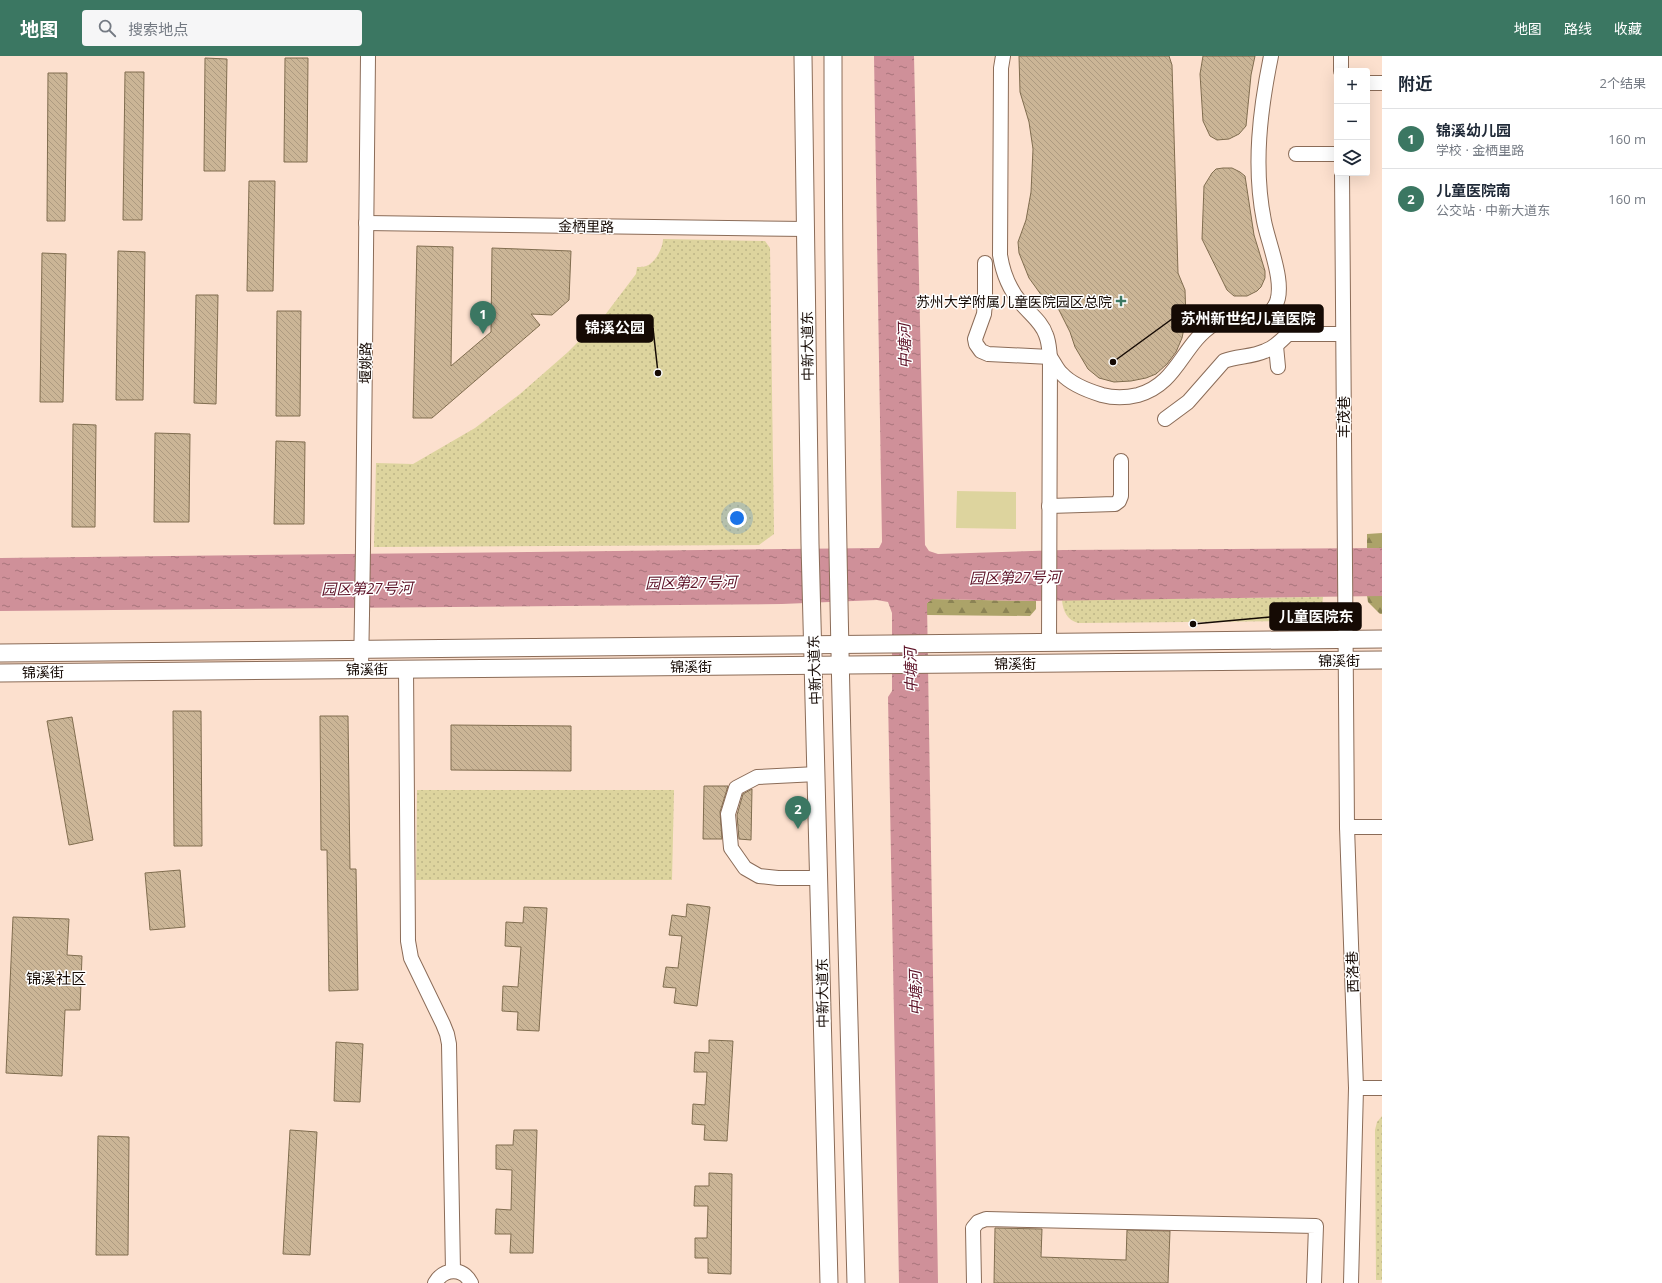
<!DOCTYPE html>
<html lang="zh">
<head>
<meta charset="utf-8">
<style>
	body { margin:0; font-family:"Open Sans","Noto Sans SC",sans-serif; background:#f6f6f7; color:#1f2937 }
	.controls { position:absolute; right:12px; top:12px; display:grid; overflow:hidden; border-radius:4px; box-shadow:0 4px 16px #0002 }
	.controls button { width:36px; height:36px; display:grid; place-items:center; padding:0; border:0; border-bottom:1px solid #e0e1e3; background:#fff; color:#1f2937; font:20px sans-serif }
	.you { position:absolute; left:737px; top:462px; width:14px; height:14px; margin:-10px; border:3px solid #fff; border-radius:50%; background:#1a73e8; box-shadow:0 0 0 6px #1a73e833 }
	.badge { display:grid; place-items:center; width:26px; height:26px; border-radius:50%; background:#3b7762; color:#fff; font-size:13px; font-weight:700 }
	.pin { position:absolute; translate:-50% -33px; filter:drop-shadow(0 1px 2px #0008) }
	.pin::after { content:''; position:absolute; top:21px; width:14px; height:12px; background:inherit; clip-path:polygon(0 0,100% 0,50% 100%) }
	.list { margin:0; padding:0; list-style:none }
	h2 { display:flex; justify-content:space-between; align-items:center; height:52px; margin:0; padding:0 16px; font-size:17px }
	h2 small { font-size:13px; font-weight:400; color:#747a83 }
	.list li { display:grid; grid-template-columns:26px 1fr auto; gap:12px; align-items:center; box-sizing:border-box; height:60px; padding:0 16px; border-top:1px solid #e0e1e3 }
	.list b { display:block; font-size:15px; white-space:nowrap }
	.list p { margin:0; font-size:13px; white-space:nowrap; color:#747a83 }
	.list em { font-size:13px; font-style:normal; color:#747a83 }
	.icon { flex:none; width:22px; height:22px; fill:none; stroke:currentColor; stroke-width:2; stroke-linecap:round; stroke-linejoin:round }
	.map { position:relative; flex:none; width:1382px; height:1227px; overflow:hidden }
	header { display:flex; align-items:center; gap:24px; box-sizing:border-box; height:56px; padding:0 20px; background:#3b7762; color:#fff }
	header strong { font-size:19px }
	nav { display:flex; gap:22px; margin-inline-start:auto; font-size:14px }
	.search { width:280px; height:36px; background:#f6f6f7; display:flex; align-items:center; gap:10px; box-sizing:border-box; padding:0 14px; border-radius:4px; color:#747a83; font-size:15px }
	main { display:flex }
	aside { flex:1; background:#fff }
	.map>svg:first-child { display:block }
</style>
</head>
<body>
<header>
<strong>地图</strong>
<div class="search"><svg class="icon" aria-label="search" viewBox="0 0 24 24"><circle cx="10" cy="10" r="6"/><path d="M15 15l6 6"/></svg>搜索地点</div>
<nav><a>地图</a><a>路线</a><a>收藏</a></nav>
</header>
<main>
<div class="map">
<svg width="1382" height="1227" viewBox="0 0 1382 1227">
	<defs>
		<pattern id="grass-dots" width="8" height="8" patternUnits="userSpaceOnUse"><rect width="8" height="8" fill="#ddd49e"/><path d="M2 2h.1M6 6h.1" fill="none" stroke="#bdb586" stroke-width="1.8" stroke-linecap="round"/></pattern>
		<pattern id="forest-firs" width="22" height="20" patternUnits="userSpaceOnUse"><rect width="22" height="20" fill="#aca369"/><path d="M5 1l3.5 6h-7zM16 11l3.5 6h-7z" fill="#8b8354"/></pattern>
		<pattern id="water-ripples" width="26" height="14" patternUnits="userSpaceOnUse"><rect width="26" height="14" fill="#cf9099"/><path d="M2 4q2-2 4 0t4 0M15 11q2-2 4 0t4 0" fill="none" stroke="#a7747b"/></pattern>
		<pattern id="building-back-hatch" width="6" height="6" patternUnits="userSpaceOnUse"><rect width="6" height="6" fill="#cbb596"/><path d="M-1 5l2 2M0 0l6 6M5-1l2 2" fill="none" stroke="#ad9a80"/></pattern>
	</defs>
	<rect width="100%" height="100%" fill="#fce0ce"/>
	<g fill="url(#grass-dots)">
		<path d="M663,183L765,185L770,192L774,478L759,489L374,491L376,407L413,408L475,372L520,338L568,296L605,259L636,218L637,211C641,211 646,211 650,208C657,203 663,191 663,183Z"/>
		<path d="M1323,541C1322,555 1318,562 1303,565L1078,567C1067,564 1063,555 1062,544Z"/>
		<polygon points="417,734 674,734 672,824 416,824"/>
		<polygon points="1382,1060 1382,1224 1376,1224 1375,1074 1377,1066"/>
	</g>
	<g fill="url(#forest-firs)">
		<polygon points="1382,477 1382,492 1367,492 1367,478"/>
		<polygon points="1367,540 1382,540 1382,558 1380,558 1368,546"/>
		<polygon points="932,543 1036,545 1036,553 1030,560 927,559 927,547"/>
	</g>
	<polygon fill="#ddd49e" points="957,435 1016,436 1016,473 956,472"/>
	<polygon fill="url(#water-ripples)" points="874,0 914,0 925,489 929,495 938,498 1063,494 1382,492 1382,540 1036,545 933,543 927,547 938,1227 899,1227 888,641 892,635 892,557 888,546 877,544 782,548 0,555 0,502 879,492 882,486"/>
	<g fill="url(#building-back-hatch)" stroke="#806d4f">
		<polygon points="1019,0 1169,0 1172,9 1178,217 1185,234 1186,263 1182,282 1176,296 1167,308 1156,318 1146,322 1131,325 1114,326 1099,322 1088,313 1075,291 1070,276 1059,254 1042,240 1029,222 1019,197 1018,186 1026,164 1031,136 1033,93 1029,66 1020,36"/>
		<polygon points="1203,0 1255,0 1251,19 1246,70 1239,78 1229,83 1217,84 1210,80 1203,65 1200,18"/>
		<polygon points="205,2 227,3 225,115 204,115"/>
		<polygon points="285,2 308,2 307,106 284,106"/>
		<polygon points="125,16 144,16 142,164 123,164"/>
		<polygon points="48,17 67,17 65,165 47,165"/>
		<polygon points="1223,112 1232,112 1240,116 1245,120 1254,179 1265,215 1265,222 1261,231 1257,235 1247,240 1234,240 1227,234 1202,183 1204,130 1212,117 1216,113"/>
		<polygon points="249,125 275,125 273,235 247,235"/>
		<polygon points="417,190 453,191 451,310 491,276 492,192 571,195 569,244 552,259 531,258 540,269 432,362 413,362"/>
		<polygon points="118,195 145,196 143,344 116,344"/>
		<polygon points="42,197 66,198 63,346 40,346"/>
		<polygon points="196,239 218,239 216,348 194,347"/>
		<polygon points="277,255 301,255 300,360 276,360"/>
		<polygon points="73,368 96,369 95,471 72,471"/>
		<polygon points="155,377 190,378 189,466 154,466"/>
		<polygon points="276,385 305,386 304,468 274,468"/>
		<polygon points="173,655 201,655 202,790 174,790"/>
		<polygon points="320,660 348,660 350,813 356,813 358,934 329,935 327,794 321,794"/>
		<polygon points="72,661 93,784 69,789 47,665"/>
		<polygon points="451,669 571,670 571,715 451,714"/>
		<polygon points="704,730 728,730 720,756 722,783 703,783"/>
		<polygon points="752,733 751,784 739,783 737,759 743,738"/>
		<polygon points="180,814 185,871 150,874 145,817"/>
		<polygon points="687,848 710,851 697,950 674,947 676,932 663,931 666,911 678,912 682,880 669,879 672,859 686,861"/>
		<polygon points="524,851 547,852 539,975 517,974 518,956 502,955 503,930 518,931 521,891 505,890 506,866 523,867"/>
		<polygon points="13,861 69,863 67,899 82,900 80,954 65,954 62,1020 6,1017"/>
		<polygon points="709,984 733,985 727,1085 704,1084 705,1069 692,1068 693,1048 705,1049 707,1016 694,1016 695,996 709,997"/>
		<polygon points="336,986 363,988 360,1046 334,1045"/>
		<polygon points="290,1074 317,1076 310,1199 283,1198"/>
		<polygon points="514,1074 537,1074 533,1197 510,1197 511,1178 495,1178 496,1153 511,1154 512,1114 496,1113 496,1089 513,1089"/>
		<polygon points="98,1080 129,1081 128,1199 96,1199"/>
		<polygon points="709,1117 732,1118 731,1218 708,1217 708,1202 695,1202 695,1182 707,1182 708,1150 694,1150 695,1130 709,1130"/>
		<polygon points="995,1172 1042,1173 1041,1201 1126,1204 1127,1174 1170,1175 1168,1227 994,1227"/>
	</g>
	<g fill="none" stroke-linecap="round" stroke-linejoin="round">
		<g stroke="#8b6c58" stroke-width="16">
			<g id="minor">
				<path d="M1003,0L1001,12L1000,199C1003,218 1009,233 1021,247C1030,258 1042,266 1046,279C1049,286 1049,293 1050,301L1049,587"/>
				<polyline points="1341,0 1341,15"/>
				<polyline points="1367,27 1382,27"/>
				<polyline points="1296,98 1337,98"/>
				<polyline points="1342,117 1347,771 1356,1032 1351,1227"/>
				<polyline points="366,167 806,173"/>
				<path d="M985,207V247L984,258L975,283L976,288L981,295L988,298L1050,301C1054,306 1057,314 1062,318C1071,328 1089,335 1102,339C1113,342 1126,342 1138,339C1178,328 1182,288 1214,268C1231,258 1263,271 1275,250C1287,230 1268,187 1264,165C1253,110 1260,54 1271,0"/>
				<polyline points="1288,278 1343,278"/>
				<polyline points="1276,290 1278,311"/>
				<path d="M1165,363L1188,346L1224,305C1237,300 1252,301 1265,295C1274,292 1281,285 1288,278L1275,250"/>
				<polyline points="1049,450 1115,448 1119,445 1121,440 1121,405"/>
				<polyline points="363,491 368,0"/>
				<polyline points="406,612 408,885 411,902 443,968 447,978 449,988 453,1215"/>
				<polyline points="361,613 362,558"/>
				<polyline points="817,718 757,721 736,732 728,758 731,792 745,812 759,820 778,822 819,822"/>
				<polyline points="1347,771 1382,771"/>
				<polyline points="1356,1032 1382,1032"/>
				<path d="M435,1227C444,1212 463,1211 471,1227"/>
				<polyline points="974,1227 973,1172 978,1166 986,1163 1316,1170 1314,1227"/>
			</g>
		</g>
		<g stroke="#8b6c58" stroke-width="19">
			<g id="major">
				<polyline points="803,0 810,488 829,1227"/>
				<path d="M833,0C833,409 845,818 856,1227"/>
				<polyline points="0,597 1382,583"/>
				<polyline points="0,617 1382,604"/>
			</g>
		</g>
		<use href="#minor" stroke="#fff" stroke-width="14"/>
		<use href="#major" stroke="#fff" stroke-width="17"/>
		<g stroke="#8b6c58" stroke-width="16" stroke-linecap="butt">
			<polyline id="minor-bridge" points="362,558 363,491"/>
		</g>
		<use href="#minor-bridge" stroke="#fff" stroke-width="14"/>
	</g>
	<path fill="#3b7762" stroke="#fff" stroke-width="1.5" d="M1119 239h4v4h4v4h-4v4h-4v-4h-4v-4h4z"/>
	<g text-anchor="middle" dominant-baseline="central" stroke-width="3" stroke-linejoin="round" paint-order="stroke">
		<g font-size="14" fill="#150a04" stroke="#fff">
			<text transform="translate(586 170) rotate(1)">金栖里路</text>
			<text transform="translate(807 290) rotate(-91)">中新大道东</text>
			<text transform="translate(365 307) rotate(-89)">堰姚路</text>
			<text transform="translate(1343 361) rotate(-90)">丰茂巷</text>
			<text x="1339" y="604">锦溪街</text>
			<text x="1015" y="607">锦溪街</text>
			<text x="691" y="610">锦溪街</text>
			<text transform="translate(367 613) rotate(-1)">锦溪街</text>
			<text transform="translate(814 614) rotate(-92)">中新大道东</text>
			<text transform="translate(43 616) rotate(-1)">锦溪街</text>
			<text transform="translate(1352 916) rotate(-92)">西洛巷</text>
			<text transform="translate(822 937) rotate(-91)">中新大道东</text>
		</g>
		<g font-size="14" fill="#150a04" stroke="#fff" text-anchor="end">
			<text x="1112" y="245">苏州大学附属儿童医院园区总院</text>
		</g>
		<g font-size="15" font-style="italic" fill="#5d1227" stroke="#fff">
			<text transform="translate(904 290) rotate(-91)">中塘河</text>
			<text transform="translate(1015 521) rotate(-1)">园区第27号河</text>
			<text transform="translate(691 526) rotate(-1)">园区第27号河</text>
			<text transform="translate(367 532) rotate(-1)">园区第27号河</text>
			<text transform="translate(910 614) rotate(-91)">中塘河</text>
			<text transform="translate(915 937) rotate(-91)">中塘河</text>
		</g>
		<g font-size="15" fill="#150a04" stroke="#fff">
			<text x="56" y="922">锦溪社区</text>
		</g>
	</g>
	<path fill="none" stroke="#150a04" stroke-width="1.5" d="M1113 306L1172 263M658 317L653 272M1193 568L1270 561"/>
	<g fill="#150a04" stroke="#fff" stroke-width="1.5">
		<circle cx="1113" cy="306" r="4"/>
		<circle cx="658" cy="317" r="4"/>
		<circle cx="1193" cy="568" r="4"/>
	</g>
	<g fill="#150a04" stroke="#150a04" stroke-width="1.5">
		<rect x="1172" y="249" width="151" height="27" rx="4"/>
		<rect x="577" y="259" width="76" height="27" rx="4"/>
		<rect x="1270" y="547" width="91" height="27" rx="4"/>
	</g>
	<g font-size="15" text-anchor="middle" font-weight="bold" fill="#fff">
		<text x="1248" y="268">苏州新世纪儿童医院</text>
		<text x="615" y="277">锦溪公园</text>
		<text x="1316" y="566">儿童医院东</text>
	</g>
</svg>
<div class="controls">
<button>+</button>
<button>−</button>
<button><svg class="icon" aria-label="layers" viewBox="0 0 24 24"><path d="M12 4l9 5-9 5-9-5zM3 14l9 5 9-5"/></svg></button>
</div>
<div class="you"></div>
<div class="pin badge" style="left:483px;top:278px">1</div>
<div class="pin badge" style="left:798px;top:773px">2</div>
</div>
<aside>
<h2>附近<small>2个结果</small></h2>
<ul class="list">
<li><span class="badge">1</span><div><b>锦溪幼儿园</b><p>学校 · 金栖里路</p></div><em>160 m</em></li>
<li><span class="badge">2</span><div><b>儿童医院南</b><p>公交站 · 中新大道东</p></div><em>160 m</em></li>
</ul>
</aside>
</main>
</body>
</html>
